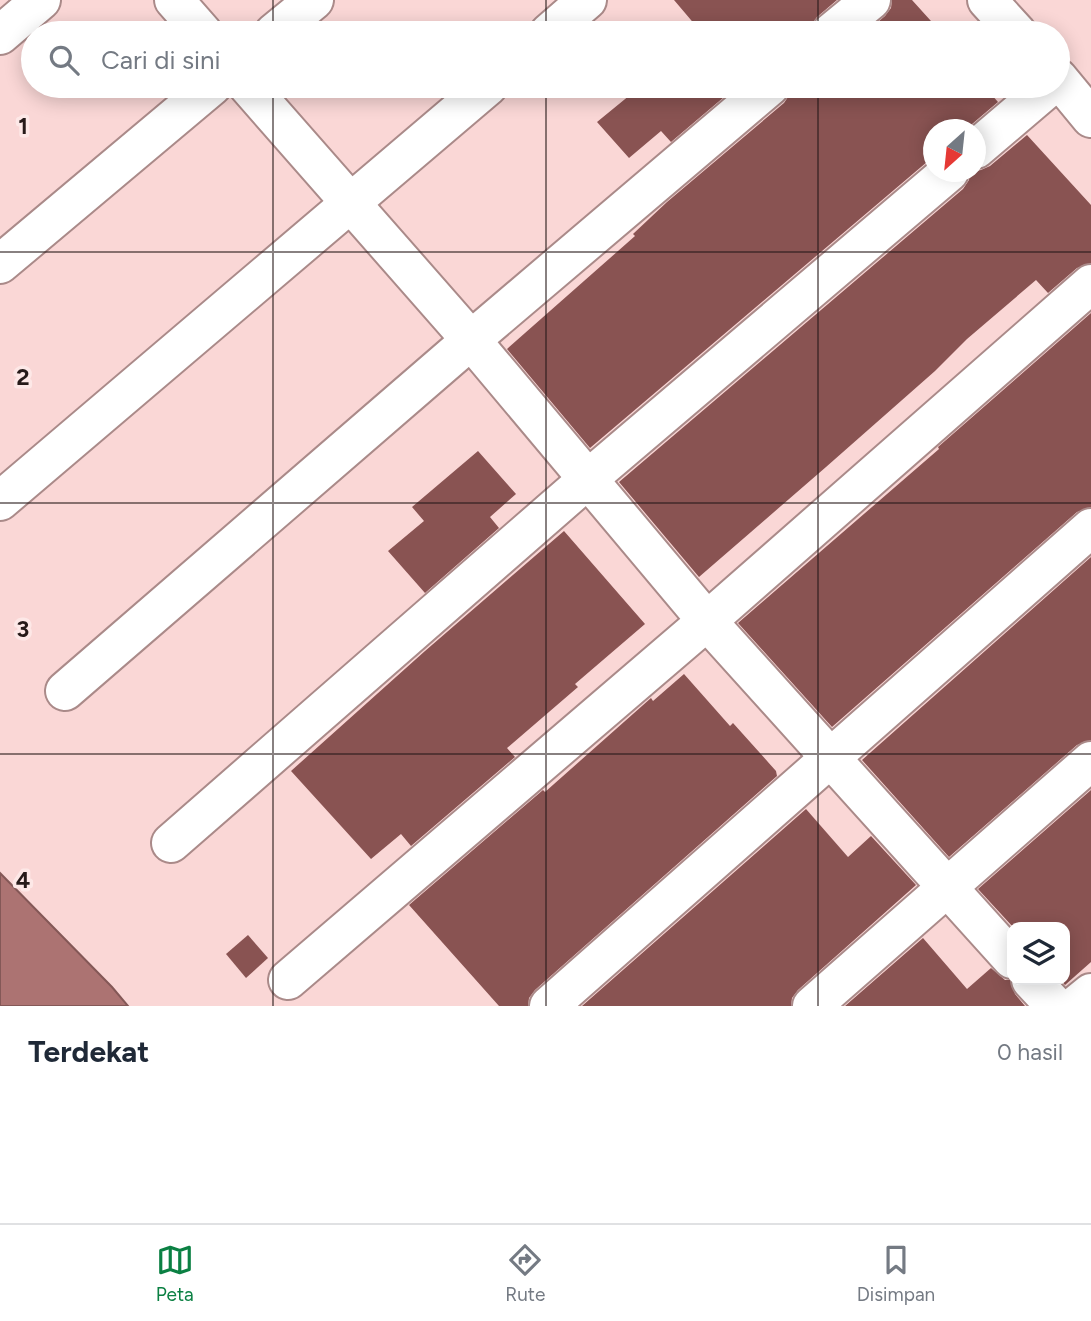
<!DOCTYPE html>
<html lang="id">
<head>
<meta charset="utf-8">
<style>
	body { margin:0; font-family:Figtree,sans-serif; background:#f2f2f3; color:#1f2937 }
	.controls { position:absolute; right:21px; bottom:21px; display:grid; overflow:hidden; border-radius:14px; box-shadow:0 4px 18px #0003 }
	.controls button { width:63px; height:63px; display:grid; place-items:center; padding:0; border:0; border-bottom:2px solid #e0e1e3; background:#fff; color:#1f2937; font:35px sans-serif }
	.compass { position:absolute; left:923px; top:119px; width:63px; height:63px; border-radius:50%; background:#fff; box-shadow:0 4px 18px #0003; rotate:207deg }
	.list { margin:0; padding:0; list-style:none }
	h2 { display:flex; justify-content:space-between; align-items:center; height:91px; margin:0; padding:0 28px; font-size:30px }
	h2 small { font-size:23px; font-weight:400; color:#747a83 }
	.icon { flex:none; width:38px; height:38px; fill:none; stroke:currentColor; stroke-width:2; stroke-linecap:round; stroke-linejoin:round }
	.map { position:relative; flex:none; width:1091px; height:1006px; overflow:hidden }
	.search { position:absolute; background:#fff; box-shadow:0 4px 18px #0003; left:21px; right:21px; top:21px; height:77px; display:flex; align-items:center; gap:18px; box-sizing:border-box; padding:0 24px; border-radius:38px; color:#747a83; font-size:26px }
	.sheet { height:217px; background:#fff }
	nav { display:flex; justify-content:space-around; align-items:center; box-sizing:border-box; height:98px; border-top:2px solid #e0e1e3; background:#fff; font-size:19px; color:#747a83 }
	nav a { display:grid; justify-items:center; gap:4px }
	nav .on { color:#0b8043 }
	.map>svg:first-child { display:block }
</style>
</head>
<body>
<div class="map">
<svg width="1091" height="1006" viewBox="0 0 1091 1006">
	<rect width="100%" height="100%" fill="#fad7d6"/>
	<polygon fill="#ac7372" stroke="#845857" stroke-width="2" points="0,873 112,987 128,1006 0,1006"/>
	<g fill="#895352">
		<polygon points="674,0 837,0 817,17 811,25 810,33 702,33"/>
		<polygon points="892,0 912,0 940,31 937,33 865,33 885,16 891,8"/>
		<polygon points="641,86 737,86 671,142 661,131 629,158 597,122"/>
		<polygon points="791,86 984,86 998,102 965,130 934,130 934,156 590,448 507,349 635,236 633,234 667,202 784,103 790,94"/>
		<polygon points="1027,135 1091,205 1091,263 1077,268 1048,293 1036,280 967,339 935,371 826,467 699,577 619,482 963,189 969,180 970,172 981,170 990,166"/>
		<polygon points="1091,313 1091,507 1077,512 832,727 738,623 939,449 938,447"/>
		<polygon points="478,451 516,494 490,517 499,528 425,593 388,551 424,521 412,507"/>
		<polygon points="564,531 645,624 575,684 578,687 507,748 515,757 411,846 401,834 371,859 291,771 425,651"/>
		<polygon points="1091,557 1091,740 1077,745 949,857 862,760"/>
		<polygon points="684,674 730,726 733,723 776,771 777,776 535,990 529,998 528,1006 499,1006 409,905 543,790 545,792 651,698 653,701"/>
		<polygon points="1091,790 1091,962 1065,985 1061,980 1065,980 1065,927 1013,927 978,889"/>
		<polygon points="806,809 848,857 871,836 916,885 798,990 792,998 791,1006 582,1006"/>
		<polygon points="248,935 268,958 246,978 226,954"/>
		<polygon points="923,938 967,989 991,968 1005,980 1010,980 1015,994 1025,1006 845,1006"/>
	</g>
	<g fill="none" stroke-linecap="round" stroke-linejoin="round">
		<g stroke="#aa8a89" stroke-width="42">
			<g id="street">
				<polyline points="174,0 203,33"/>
				<polyline points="987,0 1017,33"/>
				<polyline points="274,33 314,0"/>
				<polyline points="549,33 587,0"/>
				<polyline points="831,33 871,0"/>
				<polyline points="0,35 41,0"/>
				<polyline points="1058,78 1091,118"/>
				<polyline points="248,86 471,340 707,621 1012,959"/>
				<polyline points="976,149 1050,86"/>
				<polyline points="0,264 212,86"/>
				<polyline points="0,501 488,86"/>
				<polyline points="65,691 471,340 770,86"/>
				<polyline points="171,843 588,479 949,172"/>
				<polyline points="288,980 707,621 1091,284"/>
				<polyline points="1031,980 1055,1006"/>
				<polyline points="549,1006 1091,528"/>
				<polyline points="812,1006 1091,761"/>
				<polyline points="1075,1006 1091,993"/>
			</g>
		</g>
		<use href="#street" stroke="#fff" stroke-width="38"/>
	</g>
	<path fill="none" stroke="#261a19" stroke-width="2" stroke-opacity="0.55" d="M273,0V33M546,0V33M818,0V33M273,86V1006M546,86V1006M818,86V1006M0,252H1091M0,503H1091M0,754H1091"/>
	<g font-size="23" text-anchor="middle" font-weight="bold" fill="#261a19" stroke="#fde8e7" stroke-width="7" stroke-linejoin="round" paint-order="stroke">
		<text x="23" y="134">1</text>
		<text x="23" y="385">2</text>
		<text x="23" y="637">3</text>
		<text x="23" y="888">4</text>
	</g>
</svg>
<div class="controls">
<button><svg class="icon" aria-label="layers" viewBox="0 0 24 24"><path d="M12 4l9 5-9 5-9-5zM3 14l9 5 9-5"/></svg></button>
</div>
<svg class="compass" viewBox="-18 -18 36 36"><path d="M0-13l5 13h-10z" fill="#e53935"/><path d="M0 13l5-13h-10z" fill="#747a83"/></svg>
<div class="search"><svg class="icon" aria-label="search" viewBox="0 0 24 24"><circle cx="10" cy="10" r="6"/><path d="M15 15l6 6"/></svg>Cari di sini</div>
</div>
<section class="sheet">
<h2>Terdekat<small>0 hasil</small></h2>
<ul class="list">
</ul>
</section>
<nav>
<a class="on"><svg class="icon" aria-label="map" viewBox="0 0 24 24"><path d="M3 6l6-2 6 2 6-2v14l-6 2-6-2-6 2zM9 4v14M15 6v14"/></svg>Peta</a>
<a><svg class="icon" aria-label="directions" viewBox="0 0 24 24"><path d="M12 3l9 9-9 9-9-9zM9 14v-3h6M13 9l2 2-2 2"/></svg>Rute</a>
<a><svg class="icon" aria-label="saved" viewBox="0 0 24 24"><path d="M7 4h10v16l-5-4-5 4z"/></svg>Disimpan</a>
</nav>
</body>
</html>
